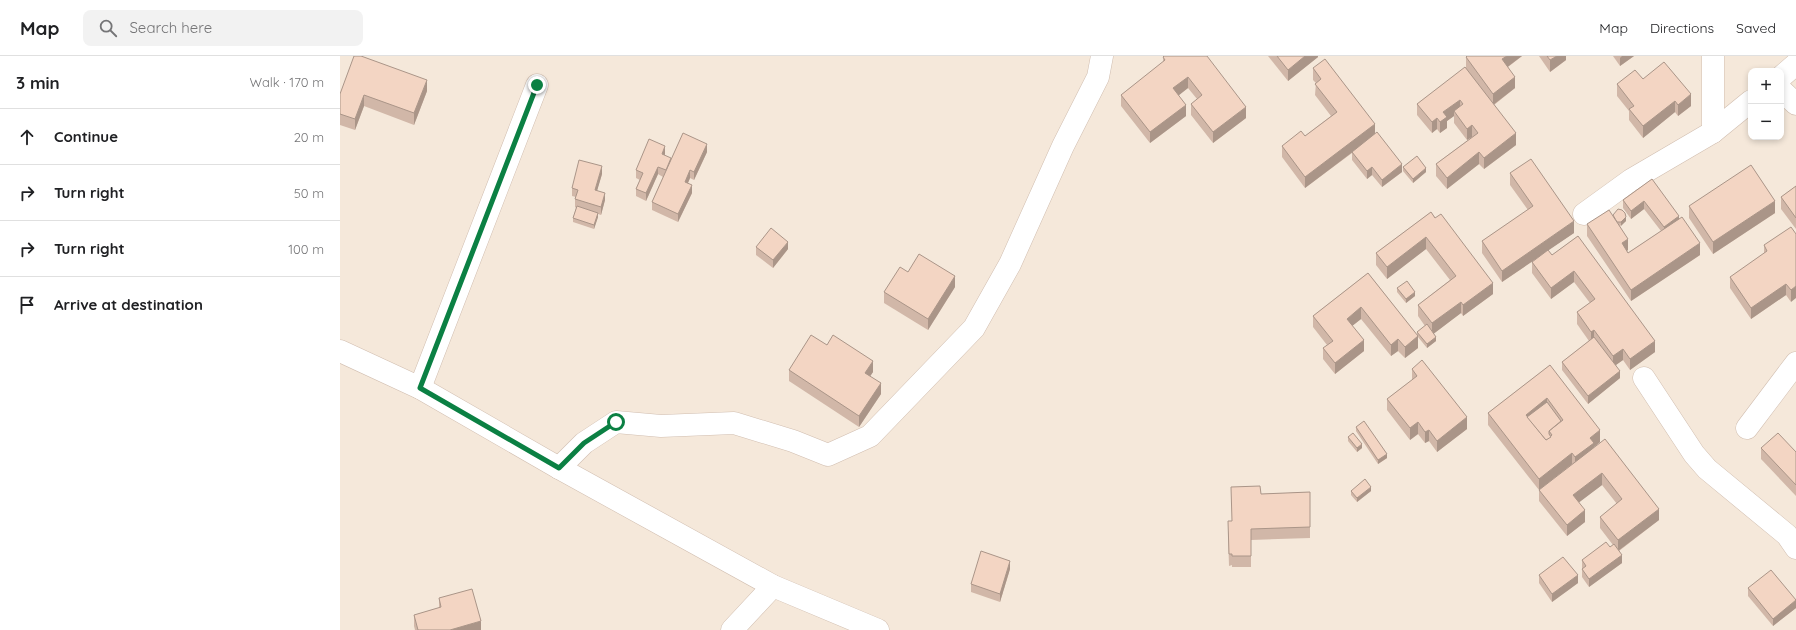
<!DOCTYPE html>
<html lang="en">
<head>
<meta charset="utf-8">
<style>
	body { margin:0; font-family:Quicksand,sans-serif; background:#f2f2f2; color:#202124 }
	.controls { position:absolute; right:12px; top:12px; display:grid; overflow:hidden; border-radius:8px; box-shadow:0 2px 6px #0003 }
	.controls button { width:36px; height:36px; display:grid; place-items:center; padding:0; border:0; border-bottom:1px solid #e0e0e0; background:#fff; color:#202124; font:20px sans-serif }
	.stop { position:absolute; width:12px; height:12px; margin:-9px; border:3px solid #0b8043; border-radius:50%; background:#fff }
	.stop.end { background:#0b8043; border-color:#fff; box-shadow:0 1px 4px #0008 }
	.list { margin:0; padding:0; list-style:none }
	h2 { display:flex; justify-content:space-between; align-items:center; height:52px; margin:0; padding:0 16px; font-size:17px }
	h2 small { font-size:13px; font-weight:400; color:#757577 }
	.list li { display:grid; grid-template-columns:26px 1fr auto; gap:12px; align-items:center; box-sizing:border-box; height:56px; padding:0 16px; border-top:1px solid #e0e0e0 }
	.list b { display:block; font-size:15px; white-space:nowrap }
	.list em { font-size:13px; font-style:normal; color:#757577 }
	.icon { flex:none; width:22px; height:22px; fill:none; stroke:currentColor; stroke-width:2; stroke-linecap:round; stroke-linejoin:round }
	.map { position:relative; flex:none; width:1456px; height:574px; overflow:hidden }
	header { display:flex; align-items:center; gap:24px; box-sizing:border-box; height:56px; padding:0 20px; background:#fff; border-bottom:1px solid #e0e0e0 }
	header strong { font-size:19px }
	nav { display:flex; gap:22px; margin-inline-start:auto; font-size:14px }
	.search { width:280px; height:36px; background:#f2f2f2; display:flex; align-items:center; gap:10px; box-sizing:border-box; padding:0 14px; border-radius:8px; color:#757577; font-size:15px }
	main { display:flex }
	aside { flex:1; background:#fff }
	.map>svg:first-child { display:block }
</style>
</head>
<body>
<header>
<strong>Map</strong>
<div class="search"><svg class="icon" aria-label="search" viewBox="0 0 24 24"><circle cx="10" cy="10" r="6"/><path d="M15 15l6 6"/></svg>Search here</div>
<nav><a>Map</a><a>Directions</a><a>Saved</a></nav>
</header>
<main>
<aside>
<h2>3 min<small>Walk · 170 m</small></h2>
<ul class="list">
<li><svg class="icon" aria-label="ahead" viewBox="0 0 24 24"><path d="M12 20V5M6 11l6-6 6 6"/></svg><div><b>Continue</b></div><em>20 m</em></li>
<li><svg class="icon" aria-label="right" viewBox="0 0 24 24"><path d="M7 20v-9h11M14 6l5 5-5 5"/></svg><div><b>Turn right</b></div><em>50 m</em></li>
<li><svg class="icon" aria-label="right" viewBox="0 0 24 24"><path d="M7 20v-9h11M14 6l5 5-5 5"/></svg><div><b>Turn right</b></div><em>100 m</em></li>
<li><svg class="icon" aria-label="arrive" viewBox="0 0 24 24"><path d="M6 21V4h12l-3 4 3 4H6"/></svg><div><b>Arrive at destination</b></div></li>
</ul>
</aside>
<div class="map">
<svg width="1456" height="574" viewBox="0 0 1456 574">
	<rect width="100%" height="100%" fill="#fdf6ec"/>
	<path fill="#f5e8da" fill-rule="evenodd" d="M0,0H1456V574H0ZM1411,15H1441V81H1411Z"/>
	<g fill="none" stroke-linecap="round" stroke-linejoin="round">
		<g stroke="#d1beb0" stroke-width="23">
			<g id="minor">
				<polyline points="1373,0 1373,76"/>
				<polyline points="1441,21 1456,8"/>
				<polyline points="1441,34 1456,48"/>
				<polyline points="1244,158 1291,124 1373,76 1411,45"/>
				<polyline points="0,295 80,332 219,412 433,530 538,574"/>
				<polyline points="1304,322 1354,398 1367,413 1447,479 1456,492"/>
				<polyline points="80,332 197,29"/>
				<polyline points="1407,372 1456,307"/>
				<polyline points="219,412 244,387 276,366 321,370 394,367 453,385 488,399 530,380 634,272 670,208 723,90 758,21 762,0"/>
				<polyline points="392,574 433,530"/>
			</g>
		</g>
		<use href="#minor" stroke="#fff" stroke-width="22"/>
	</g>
	<g fill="#d1b7a8">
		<polygon points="928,0 978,0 978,1 948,25"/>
		<polygon points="1182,0 1168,11 1175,32 1154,49 1176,89 1144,113 1139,108 1107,133 1096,120 1096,108 1132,81 1127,84 1114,67 1114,60 1107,65 1107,72 1100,77 1097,73 1092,77 1077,59 1077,48 1126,12 1126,1"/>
		<polygon points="1199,0 1226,0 1226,4 1210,16"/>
		<polygon points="1273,0 1294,0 1280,10"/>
		<polygon points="823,1 906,62 873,87 851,59 851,48 857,43 848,32 838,39 846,60 810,87 781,50 781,39 823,7"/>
		<polygon points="973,12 1035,78 1062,116 1042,131 1032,119 1027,123 1012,104 1012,97 965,132 942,101 942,90 965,80 991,60 975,39 976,27 973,24"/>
		<polygon points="1303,23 1351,50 1338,60 1335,56 1303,82 1289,64 1289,55 1277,40 1277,28"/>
		<polygon points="87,35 74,69 24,50 15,74 0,69 0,38"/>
		<polygon points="367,96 354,124 350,122 348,127 352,137 338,166 312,154 312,146 323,121 318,118 306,145 296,140 296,133 300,124 296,122 296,114 325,98 325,99 331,104"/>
		<polygon points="1063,111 1086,116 1073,127 1063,115"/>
		<polygon points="1170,117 1234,177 1208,194 1212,199 1238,180 1315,296 1290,314 1283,304 1276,309 1280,322 1248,348 1222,314 1222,306 1249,285 1237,268 1237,256 1250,247 1234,226 1211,243 1192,217 1192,206 1206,196 1162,226 1142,197 1142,185 1188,154 1170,129"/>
		<polygon points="262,118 257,134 265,144 261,159 258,158 258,161 254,173 233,166 233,162 236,152 235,151 235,143 236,141 232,140 232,132"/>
		<polygon points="1312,123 1339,163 1360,199 1291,245 1247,180 1247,168 1273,160 1286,165 1280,170 1288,194 1287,195 1288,197 1321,175 1304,153 1291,163 1283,152 1283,144"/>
		<polygon points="1456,130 1456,173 1441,153 1441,141"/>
		<polygon points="1349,150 1435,157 1373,198 1349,162"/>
		<polygon points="1091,156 1153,238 1123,260 1121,257 1093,278 1096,285 1087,292 1078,281 1078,292 1065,302 1058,295 1051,300 1021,263 1012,270 1024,295 995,318 983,303 983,292 987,289 973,271 973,260 1028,217 1077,279 1077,276 1085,270 1078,260 1078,249 1110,224 1086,193 1047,223 1036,209 1036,197"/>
		<polygon points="1456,178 1451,246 1446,239 1411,263 1390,232 1390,221 1424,198 1424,189"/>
		<polygon points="416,191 448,193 433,212 416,199"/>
		<polygon points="615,231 588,274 544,247 544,236"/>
		<polygon points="1057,232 1075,240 1066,247 1057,236"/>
		<polygon points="487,289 533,316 530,320 541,338 519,371 449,325 449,314"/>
		<polygon points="1210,309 1260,386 1254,391 1254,392 1319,464 1279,495 1282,507 1249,531 1242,521 1242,504 1270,491 1273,489 1260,472 1260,461 1277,448 1262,429 1239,446 1245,466 1227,480 1199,445 1199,434 1148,369 1148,357"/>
		<polygon points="1072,313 1127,373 1097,396 1089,385 1085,387 1078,378 1070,384 1047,354 1047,343 1072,324"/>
		<polygon points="1016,371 1047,402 1038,408 1016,375"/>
		<polygon points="1008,381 1022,392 1017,396 1008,385"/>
		<polygon points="1421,392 1456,396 1456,440 1421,403"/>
		<polygon points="1011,435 1031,435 1017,446 1011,439"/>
		<polygon points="970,436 970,482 911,484 911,511 892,511 892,509 889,510 888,477 892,465 921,438"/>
		<polygon points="670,513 660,546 631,536 631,528"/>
		<polygon points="1199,519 1238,527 1212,546 1199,527"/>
		<polygon points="1408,532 1456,552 1433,570 1408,540"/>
		<polygon points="99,542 141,574 75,574 74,570 74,559 99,552"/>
	</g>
	<g fill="#aa9588">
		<polygon points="965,0 978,0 978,1 948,25 948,14"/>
		<polygon points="1167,0 1182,0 1162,15 1162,3"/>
		<polygon points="1217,0 1226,0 1226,4 1210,16 1210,4"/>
		<polygon points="1282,0 1294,0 1280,10 1280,2"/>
		<polygon points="848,21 848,32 833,44 833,32"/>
		<polygon points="1175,21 1175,32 1153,49 1153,38"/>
		<polygon points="87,24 87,35 74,69 74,57"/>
		<polygon points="1351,38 1351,50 1338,60 1338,49"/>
		<polygon points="24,39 24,50 15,74 15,63"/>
		<polygon points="1120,44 1120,55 1114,55 1114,60 1107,65 1107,72 1100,77 1100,66 1103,56"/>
		<polygon points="1335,45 1335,56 1303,82 1303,70"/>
		<polygon points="846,49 846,60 810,87 810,76"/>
		<polygon points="906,51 906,62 873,87 873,76"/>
		<polygon points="1097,62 1097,73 1092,77 1092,66"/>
		<polygon points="1035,68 1035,79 965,132 965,121"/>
		<polygon points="1132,69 1132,81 1127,84 1127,73"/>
		<polygon points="1176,77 1176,89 1144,113 1144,102"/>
		<polygon points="367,88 367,96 354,124 354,116"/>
		<polygon points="325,90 325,98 322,106 322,98"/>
		<polygon points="1139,96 1139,108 1107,133 1107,122"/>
		<polygon points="331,102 331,110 326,122 326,114"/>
		<polygon points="1062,108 1062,116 1042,131 1042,124"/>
		<polygon points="262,110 262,118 255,142 255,134"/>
		<polygon points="318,111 318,118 306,145 306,137"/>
		<polygon points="1032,111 1032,119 1027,123 1027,115"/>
		<polygon points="1086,112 1086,116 1073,127 1073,123"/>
		<polygon points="350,114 350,122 345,134 345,126"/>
		<polygon points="352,129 352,137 338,166 338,158"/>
		<polygon points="265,137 265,144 261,159 261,151"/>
		<polygon points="1304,145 1304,153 1291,163 1291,155"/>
		<polygon points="1435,145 1435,157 1373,198 1373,186"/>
		<polygon points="258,157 258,161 254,173 254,169"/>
		<polygon points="1339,160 1339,168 1324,179 1324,171"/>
		<polygon points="1286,161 1286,165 1281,170 1281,166"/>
		<polygon points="1234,165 1234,177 1162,226 1162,215"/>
		<polygon points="1086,181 1086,193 1047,223 1047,211"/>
		<polygon points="1288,183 1288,194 1282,199 1282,187"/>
		<polygon points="448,186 448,193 433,212 433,204"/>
		<polygon points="1360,187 1360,199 1291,245 1291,234"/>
		<polygon points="1234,215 1234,226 1211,243 1211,232"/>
		<polygon points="615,220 615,231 588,274 588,263"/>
		<polygon points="1153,227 1153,238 1123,260 1123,249"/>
		<polygon points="1446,228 1446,239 1411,263 1411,252"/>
		<polygon points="1456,230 1456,242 1451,246 1451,234"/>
		<polygon points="1075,236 1075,240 1066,247 1066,243"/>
		<polygon points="1121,246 1121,257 1092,279 1092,267"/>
		<polygon points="1021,251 1021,263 1007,274 1007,263"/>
		<polygon points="1254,274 1254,285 1251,287 1251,276"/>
		<polygon points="1078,280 1078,292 1065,302 1065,291"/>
		<polygon points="1096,281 1096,285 1087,292 1087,288"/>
		<polygon points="1058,283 1058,295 1051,300 1051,289"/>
		<polygon points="1024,284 1024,295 995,318 995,307"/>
		<polygon points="1315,285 1315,296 1290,314 1290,303"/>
		<polygon points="1283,293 1283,304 1273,311 1273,300"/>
		<polygon points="533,305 533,316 525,328 525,317"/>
		<polygon points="1280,315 1280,322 1248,348 1248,340"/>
		<polygon points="541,327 541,338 519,371 519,360"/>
		<polygon points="1207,342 1207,354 1190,367 1186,359"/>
		<polygon points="1127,361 1127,373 1097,396 1097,385"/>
		<polygon points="1078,366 1078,378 1070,384 1070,372"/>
		<polygon points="1089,374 1089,385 1085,387 1085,376"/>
		<polygon points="1260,374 1260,386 1254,391 1254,398 1235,412 1235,401 1250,382"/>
		<polygon points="1022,388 1022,392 1017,396 1017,392"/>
		<polygon points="1232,397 1232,408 1199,434 1199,423"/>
		<polygon points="1047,398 1047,402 1038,408 1038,404"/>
		<polygon points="1262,417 1262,429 1233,451 1233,439"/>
		<polygon points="1031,431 1031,435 1017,446 1017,442"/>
		<polygon points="1319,453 1319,464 1278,495 1278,484"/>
		<polygon points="1245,454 1245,466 1227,480 1227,469"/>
		<polygon points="1282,499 1282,507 1249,531 1249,523"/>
		<polygon points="670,505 670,513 660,546 660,538"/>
		<polygon points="1238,519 1238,527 1212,546 1212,538"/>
		<polygon points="1456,544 1456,552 1433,570 1433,563"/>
		<polygon points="141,565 141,574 110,574"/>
	</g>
	<g fill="#f3d5c3" stroke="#aa9588" fill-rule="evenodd">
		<polygon points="14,0 21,0 87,24 74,57 24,39 15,63 0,58 0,38"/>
		<polygon points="824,0 867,0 906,51 873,76 851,48 862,39 848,21 833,32 846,49 810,76 781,39 825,4 823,1"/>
		<polygon points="937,0 965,0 948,14"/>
		<polygon points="1127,0 1167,0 1162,3 1175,21 1153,38 1126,1"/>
		<polygon points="1207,0 1217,0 1210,4"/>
		<polygon points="985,3 1035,68 965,121 942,90 961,75 965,80 997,56 975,28 981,23 973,12"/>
		<polygon points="1324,6 1351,38 1338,49 1335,45 1303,70 1289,53 1294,50 1277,28 1295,14 1303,23"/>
		<polygon points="1125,11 1176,77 1144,102 1139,96 1107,122 1096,108 1138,77 1132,69 1127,73 1114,55 1123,48 1120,44 1103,56 1107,61 1100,66 1097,62 1092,66 1077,48"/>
		<polygon points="1037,76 1062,108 1042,124 1032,111 1027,115 1012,96"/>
		<polygon points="343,77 367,88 354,116 350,114 345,126 352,129 338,158 312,146"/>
		<polygon points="309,83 325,90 322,98 331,102 326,114 318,111 306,137 296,133 303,117 296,114"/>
		<polygon points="1077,100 1086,112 1073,123 1063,111"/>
		<polygon points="1191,103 1234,165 1162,215 1142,185 1193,150 1170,117"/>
		<polygon points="239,104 262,110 255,134 265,137 261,151 235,143 238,134 232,132"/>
		<polygon points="1411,109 1435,145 1373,186 1349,150"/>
		<polygon points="1312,123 1339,160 1324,171 1304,145 1291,155 1283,144"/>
		<polygon points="1456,130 1456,162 1441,141"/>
		<polygon points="237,150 258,157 254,169 233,162"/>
		<polygon points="1278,153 1282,154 1285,157 1286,161 1281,166 1277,166 1273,159"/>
		<polygon points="1269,154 1288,183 1282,187 1288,197 1342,161 1360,187 1291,234 1247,168"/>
		<polygon points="1091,156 1095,162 1101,158 1153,227 1123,249 1121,246 1092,267 1078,249 1116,220 1086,181 1047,211 1036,197"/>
		<polygon points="1451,171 1456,178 1456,230 1451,234 1446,228 1411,252 1390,221 1427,195 1424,189"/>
		<polygon points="431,172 448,186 433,204 416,191"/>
		<polygon points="1238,180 1315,285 1290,303 1283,293 1273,300 1254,274 1251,276 1237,256 1255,243 1234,215 1211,232 1192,206 1208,194 1212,199"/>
		<polygon points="579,198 615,220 588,263 544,236 560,211 568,216"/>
		<polygon points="1028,217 1078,280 1065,291 1058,283 1051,289 1021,251 1007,263 1024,284 995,307 983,292 993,285 973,260"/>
		<polygon points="1067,225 1075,236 1066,243 1057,232"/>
		<polygon points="1087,268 1096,281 1087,288 1077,276"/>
		<polygon points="471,279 487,289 493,279 533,305 525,317 541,327 519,360 449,314"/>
		<polygon points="1254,281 1280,315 1248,340 1222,306"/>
		<polygon points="1082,304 1127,361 1097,385 1089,374 1085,376 1078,366 1070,372 1047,343 1077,320 1072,313"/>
		<path d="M1210,309L1260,374L1250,382L1254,387L1235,401L1232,397L1199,423L1148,357ZM1207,342L1223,364L1209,375L1212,379L1206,384L1186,359Z"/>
		<polygon points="1207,346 1221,365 1209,375 1209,378 1211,381 1206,384 1187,361"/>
		<polygon points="1024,365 1047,398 1038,404 1016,371"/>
		<polygon points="1013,377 1022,388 1017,392 1008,381"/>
		<polygon points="1438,377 1456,396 1456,429 1421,392"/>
		<polygon points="1265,383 1319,453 1278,484 1260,461 1282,443 1262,417 1233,439 1245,454 1227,469 1199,434"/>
		<polygon points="1025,423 1031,431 1017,442 1011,435"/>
		<polygon points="920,430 921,438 970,436 970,471 911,473 911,500 892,500 892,498 889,498 888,465 892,465 891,431"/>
		<polygon points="1266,486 1270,491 1274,488 1282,499 1249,523 1242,513 1246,510 1242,504"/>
		<polygon points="641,495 670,505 660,538 631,528"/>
		<polygon points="1223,501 1238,519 1212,538 1199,519"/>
		<polygon points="1431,514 1456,544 1433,563 1408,532"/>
		<polygon points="132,533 141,565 110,574 78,574 74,559 101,551 99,542"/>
	</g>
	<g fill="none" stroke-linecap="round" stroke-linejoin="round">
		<polyline stroke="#0b8043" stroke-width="5" points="197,29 80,332 219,412 244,387 276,366"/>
	</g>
</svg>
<div class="controls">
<button>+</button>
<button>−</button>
</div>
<div class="stop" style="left:276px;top:366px"></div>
<div class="stop end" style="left:197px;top:29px"></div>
</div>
</main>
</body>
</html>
